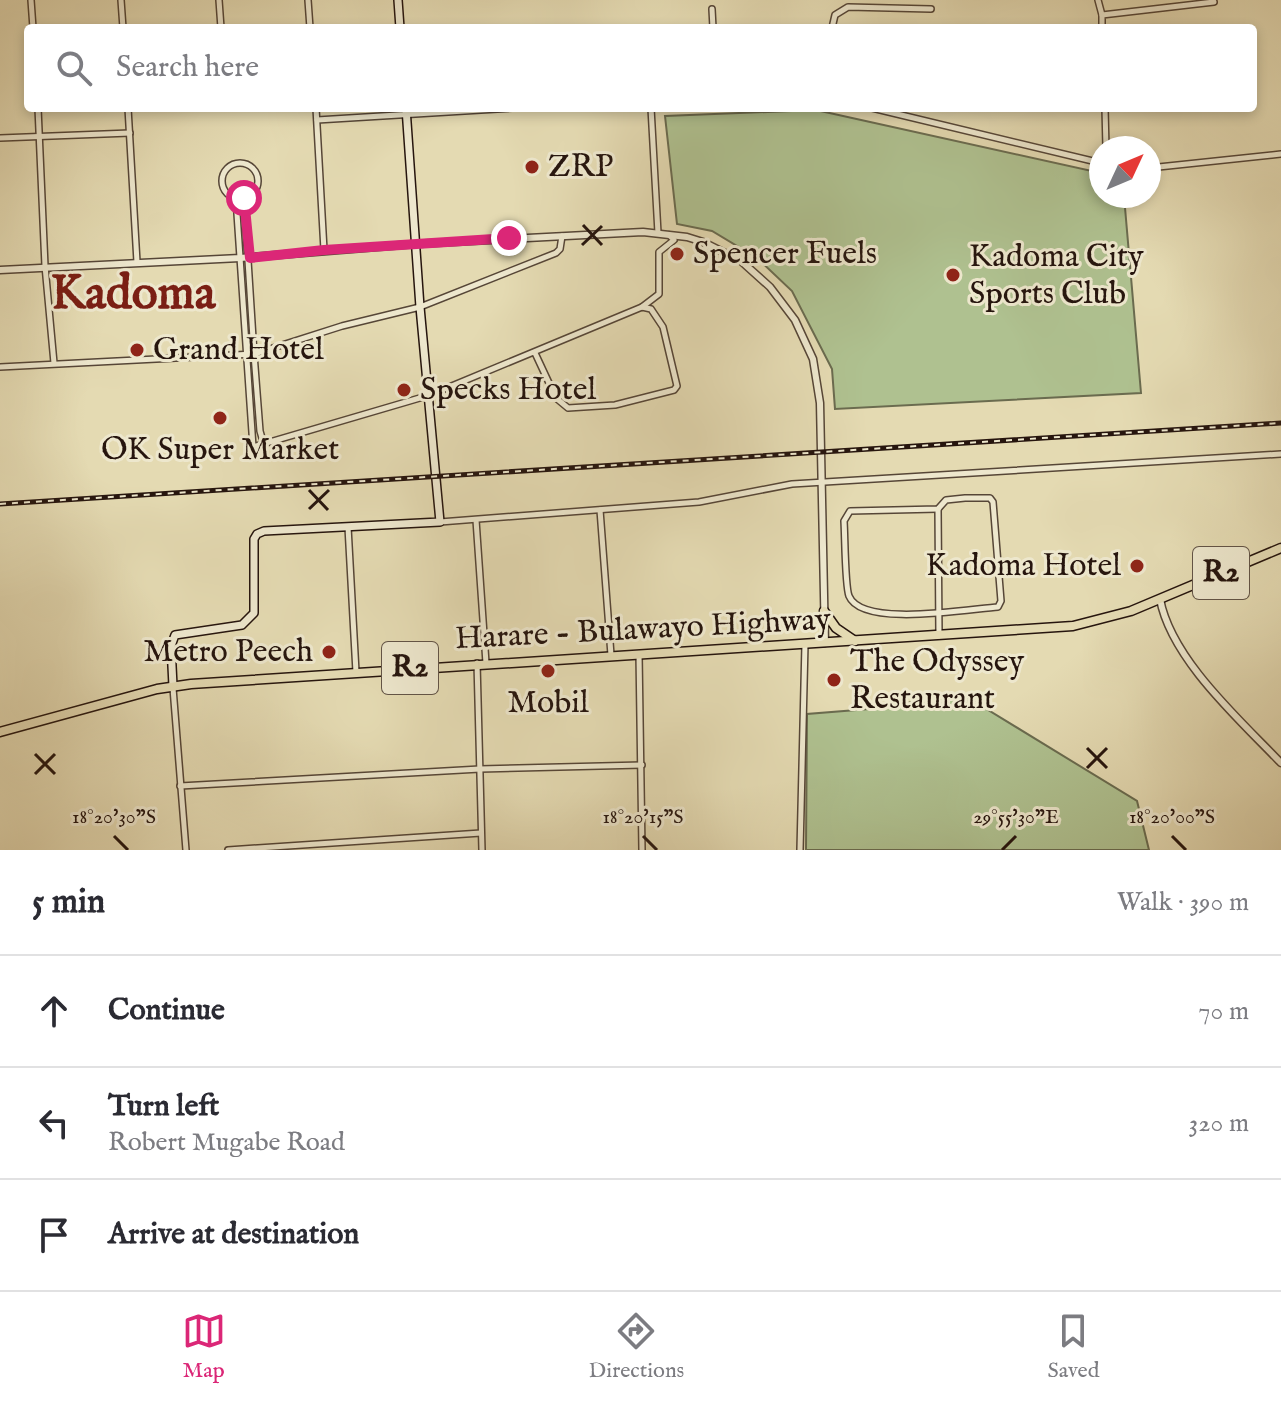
<!DOCTYPE html>
<html lang="en">
<head>
<meta charset="utf-8">
<style>
	body { margin:0; font-family:"IM FELL English",serif; background:#f2f2f3; color:#2b2b33 }
	.compass { position:absolute; left:1089px; top:136px; width:72px; height:72px; border-radius:50%; background:#fff; box-shadow:0 4px 12px #0003; rotate:46deg }
	.stop { position:absolute; width:24px; height:24px; margin:-18px; border:6px solid #db2777; border-radius:50%; background:#fff }
	.stop.end { background:#db2777; border-color:#fff; box-shadow:0 2px 8px #0008 }
	.list { margin:0; padding:0; list-style:none }
	h2 { display:flex; justify-content:space-between; align-items:center; height:104px; margin:0; padding:0 32px; font-size:34px }
	h2 small { font-size:26px; font-weight:400; color:#7c7c81 }
	.list li { display:grid; grid-template-columns:52px 1fr auto; gap:24px; align-items:center; box-sizing:border-box; height:112px; padding:0 32px; border-top:2px solid #e1e1e2 }
	.list b { display:block; font-size:30px; white-space:nowrap }
	.list p { margin:0; font-size:26px; white-space:nowrap; color:#7c7c81 }
	.list em { font-size:26px; font-style:normal; color:#7c7c81 }
	.icon { flex:none; width:44px; height:44px; fill:none; stroke:currentColor; stroke-width:2; stroke-linecap:round; stroke-linejoin:round }
	.map { position:relative; flex:none; width:1281px; height:850px; overflow:hidden }
	.search { position:absolute; background:#fff; box-shadow:0 4px 12px #0003; left:24px; right:24px; top:24px; height:88px; display:flex; align-items:center; gap:20px; box-sizing:border-box; padding:0 28px; border-radius:8px; color:#7c7c81; font-size:30px }
	.sheet { height:440px; background:#fff }
	nav { display:flex; justify-content:space-around; align-items:center; box-sizing:border-box; height:112px; border-top:2px solid #e1e1e2; background:#fff; font-size:22px; color:#7c7c81 }
	nav a { display:grid; justify-items:center; gap:4px }
	nav .on { color:#db2777 }
	.map>svg:first-child { display:block }
</style>
</head>
<body>
<div class="map">
<svg width="1281" height="850" viewBox="0 0 1281 850">
	<rect width="100%" height="100%" fill="#e4dab2"/>
	<filter id="stains"><feTurbulence type="fractalNoise" baseFrequency=".0025" numOctaves="4"/><feColorMatrix values="0 0 0 0 .2 0 0 0 0 .09 0 0 0 0 .02 0 0 0 .5 -.17"/></filter>
	<radialGradient id="worn" r=".72"><stop offset=".6" stop-color="#630" stop-opacity="0"/><stop offset="1" stop-color="#630" stop-opacity=".3"/></radialGradient>
	<g fill="#afc190" stroke="#6a6b4f" stroke-width="2">
		<polygon points="816,110 1101,173 1101,196 1124,196 1141,393 835,409 832,369 792,291 757,258 712,231 677,224 665,116"/>
		<polygon points="962,694 1137,801 1149,850 806,850 807,714 869,709"/>
	</g>
	<g fill="none" stroke-linecap="round" stroke-linejoin="round">
		<g stroke="#564637" stroke-width="8">
			<g id="minor">
				<polyline points="31,0 33,28"/>
				<polyline points="121,0 123,28"/>
				<polyline points="219,0 221,28"/>
				<polyline points="308,0 310,28"/>
				<polyline points="1098,0 1102,15"/>
				<polyline points="712,9 713,28"/>
				<polyline points="832,28 835,15 848,7 931,9"/>
				<polyline points="1102,28 1102,15 1214,2"/>
				<polyline points="38,108 45,266 54,363"/>
				<polyline points="128,108 137,262"/>
				<polyline points="316,108 324,250"/>
				<polyline points="651,108 658,233"/>
				<polyline points="872,108 1101,163"/>
				<polyline points="1105,108 1106,148"/>
				<polyline points="317,120 512,108"/>
				<polyline points="0,138 130,133"/>
				<circle cx="240" cy="181" r="18"/>
				<polyline points="1149,168 1281,154"/>
				<polyline points="244,198 254,354 260,431 264,445"/>
				<polyline points="236,199 253,447 430,395 642,307 651,309 663,327 677,386 674,390 615,405 568,408 556,398 535,353"/>
				<polyline points="642,307 659,294 659,252 674,240 669,235"/>
				<polyline points="0,367 254,354 342,326 420,307 556,253 560,249 562,236"/>
				<path d="M965,498H990L993,502L1001,601L998,607C969,609 862,628 849,596C845,586 845,536 844,521L850,511L938,509L946,500Z"/>
				<polyline points="938,509 939,636"/>
				<polyline points="600,510 611,655"/>
				<polyline points="476,520 486,663"/>
				<polyline points="440,522 699,502 792,484 1281,454"/>
				<polyline points="348,527 356,672"/>
				<polyline points="639,654 642,850"/>
				<polyline points="477,663 482,850"/>
				<polyline points="173,688 186,850"/>
				<polyline points="180,786 480,769 642,765"/>
				<polyline points="228,850 481,833"/>
				<polyline points="800,850 805,644"/>
			</g>
		</g>
		<g stroke="#564637" stroke-width="9">
			<g id="tertiary">
				<polyline points="0,270 240,258 415,244 643,232 687,237 703,242 741,261 770,287 795,320 813,359 820,403 825,643"/>
				<path d="M1160,599C1171,659 1240,720 1281,763"/>
			</g>
		</g>
		<g stroke="#26150e" stroke-width="10">
			<g id="secondary">
				<polyline points="398,0 400,28"/>
				<polyline points="173,686 171,646 175,635 242,625 254,613 254,539 257,534 264,531 440,522 420,307 406,108"/>
			</g>
		</g>
		<g stroke="#26150e" stroke-width="11">
			<g id="trunk">
				<polyline points="824,611 836,628 855,641"/>
				<polyline points="0,732 157,689 191,684 1073,626 1131,611 1281,548"/>
			</g>
		</g>
		<use href="#minor" stroke="#ede7cd" stroke-width="5"/>
		<use href="#tertiary" stroke="#ede7cd" stroke-width="6"/>
		<use href="#secondary" stroke="#ede7cd" stroke-width="7"/>
		<use href="#trunk" stroke="#e4dab2" stroke-width="8"/>
		<g stroke="#26150e" stroke-width="5">
			<polyline id="rail" points="0,504 1281,423"/>
		</g>
		<use href="#rail" stroke="#ede7cd" stroke-width="2" stroke-dasharray="6" stroke-linecap="butt"/>
	</g>
	<g fill="none" stroke-linecap="round" stroke-linejoin="round">
		<polyline stroke="#db2777" stroke-width="10" points="244,198 250,258 324,250 509,238"/>
	</g>
	<path fill="none" stroke="#26150e" stroke-width="3" d="M583,225L602,245M582,245L602,226M309,490L328,510M309,509L329,490M1087,748L1107,768M35,754L55,774M1087,768L1107,748M35,774L55,754M114,836L128,850M643,836L657,850M1172,836L1186,850M1002,850L1016,836"/>
	<g fill="#8f2418" stroke="#ede7cd" stroke-width="3">
		<circle cx="532" cy="167" r="8"/>
		<circle cx="677" cy="254" r="8"/>
		<circle cx="953" cy="275" r="8"/>
		<circle cx="137" cy="350" r="8"/>
		<circle cx="404" cy="390" r="8"/>
		<circle cx="220" cy="418" r="8"/>
		<circle cx="1137" cy="566" r="8"/>
		<circle cx="329" cy="652" r="8"/>
		<circle cx="548" cy="671" r="8"/>
		<circle cx="834" cy="680" r="8"/>
	</g>
	<g text-anchor="middle" dominant-baseline="central" stroke-width="6" stroke-linejoin="round" paint-order="stroke">
		<g fill="#ede7cd" stroke="#625447" stroke-width="2">
			<rect x="1193" y="547" width="56" height="52" rx="6"/>
			<rect x="382" y="642" width="56" height="52" rx="6"/>
		</g>
		<g font-size="30" font-weight="bold" fill="#26150e">
			<text x="1221" y="573">R2</text>
			<text x="410" y="668">R2</text>
		</g>
		<g font-size="32" fill="#26150e" stroke="#ede7cd" text-anchor="start">
			<text x="548" y="167">ZRP</text>
			<text x="693" y="254">Spencer Fuels</text>
			<text x="969" y="257">Kadoma City<tspan x="969" dy="37">Sports Club</tspan></text>
			<text x="153" y="350">Grand Hotel</text>
			<text x="420" y="390">Specks Hotel</text>
			<text x="220" y="450" text-anchor="middle">OK Super Market</text>
			<text x="1121" y="566" text-anchor="end">Kadoma Hotel</text>
			<text x="313" y="652" text-anchor="end">Metro Peech</text>
			<text x="850" y="662">The Odyssey<tspan x="850" dy="37">Restaurant</tspan></text>
			<text x="548" y="703" text-anchor="middle">Mobil</text>
		</g>
		<g font-size="32" fill="#26150e" stroke="#ede7cd">
			<text transform="translate(643 630) rotate(-3)">Harare - Bulawayo Highway</text>
		</g>
		<g font-size="48" font-weight="bold" fill="#7a1f14" stroke="#ede7cd">
			<text x="133" y="295">Kadoma</text>
		</g>
	</g>
	<g font-size="20" text-anchor="middle" fill="#26150e" stroke="#ede7cd" stroke-width="6" stroke-linejoin="round" paint-order="stroke">
		<text x="114" y="823">18°20'30"S</text>
		<text x="643" y="823">18°20'15"S</text>
		<text x="1172" y="823">18°20'00"S</text>
		<text x="1016" y="823">29°55'30"E</text>
	</g>
	<rect width="100%" height="100%" filter="url(#stains)"/>
	<rect width="100%" height="100%" fill="url(#worn)"/>
</svg>
<svg class="compass" viewBox="-18 -18 36 36"><path d="M0-13l5 13h-10z" fill="#e53935"/><path d="M0 13l5-13h-10z" fill="#7c7c81"/></svg>
<div class="stop" style="left:244px;top:198px"></div>
<div class="stop end" style="left:509px;top:238px"></div>
<div class="search"><svg class="icon" aria-label="search" viewBox="0 0 24 24"><circle cx="10" cy="10" r="6"/><path d="M15 15l6 6"/></svg>Search here</div>
</div>
<section class="sheet">
<h2>5 min<small>Walk · 390 m</small></h2>
<ul class="list">
<li><svg class="icon" aria-label="ahead" viewBox="0 0 24 24"><path d="M12 20V5M6 11l6-6 6 6"/></svg><div><b>Continue</b></div><em>70 m</em></li>
<li><svg class="icon" aria-label="left" viewBox="0 0 24 24"><path d="M17 20v-9H6M10 6l-5 5 5 5"/></svg><div><b>Turn left</b><p>Robert Mugabe Road</p></div><em>320 m</em></li>
<li><svg class="icon" aria-label="arrive" viewBox="0 0 24 24"><path d="M6 21V4h12l-3 4 3 4H6"/></svg><div><b>Arrive at destination</b></div></li>
</ul>
</section>
<nav>
<a class="on"><svg class="icon" aria-label="map" viewBox="0 0 24 24"><path d="M3 6l6-2 6 2 6-2v14l-6 2-6-2-6 2zM9 4v14M15 6v14"/></svg>Map</a>
<a><svg class="icon" aria-label="directions" viewBox="0 0 24 24"><path d="M12 3l9 9-9 9-9-9zM9 14v-3h6M13 9l2 2-2 2"/></svg>Directions</a>
<a><svg class="icon" aria-label="saved" viewBox="0 0 24 24"><path d="M7 4h10v16l-5-4-5 4z"/></svg>Saved</a>
</nav>
</body>
</html>
